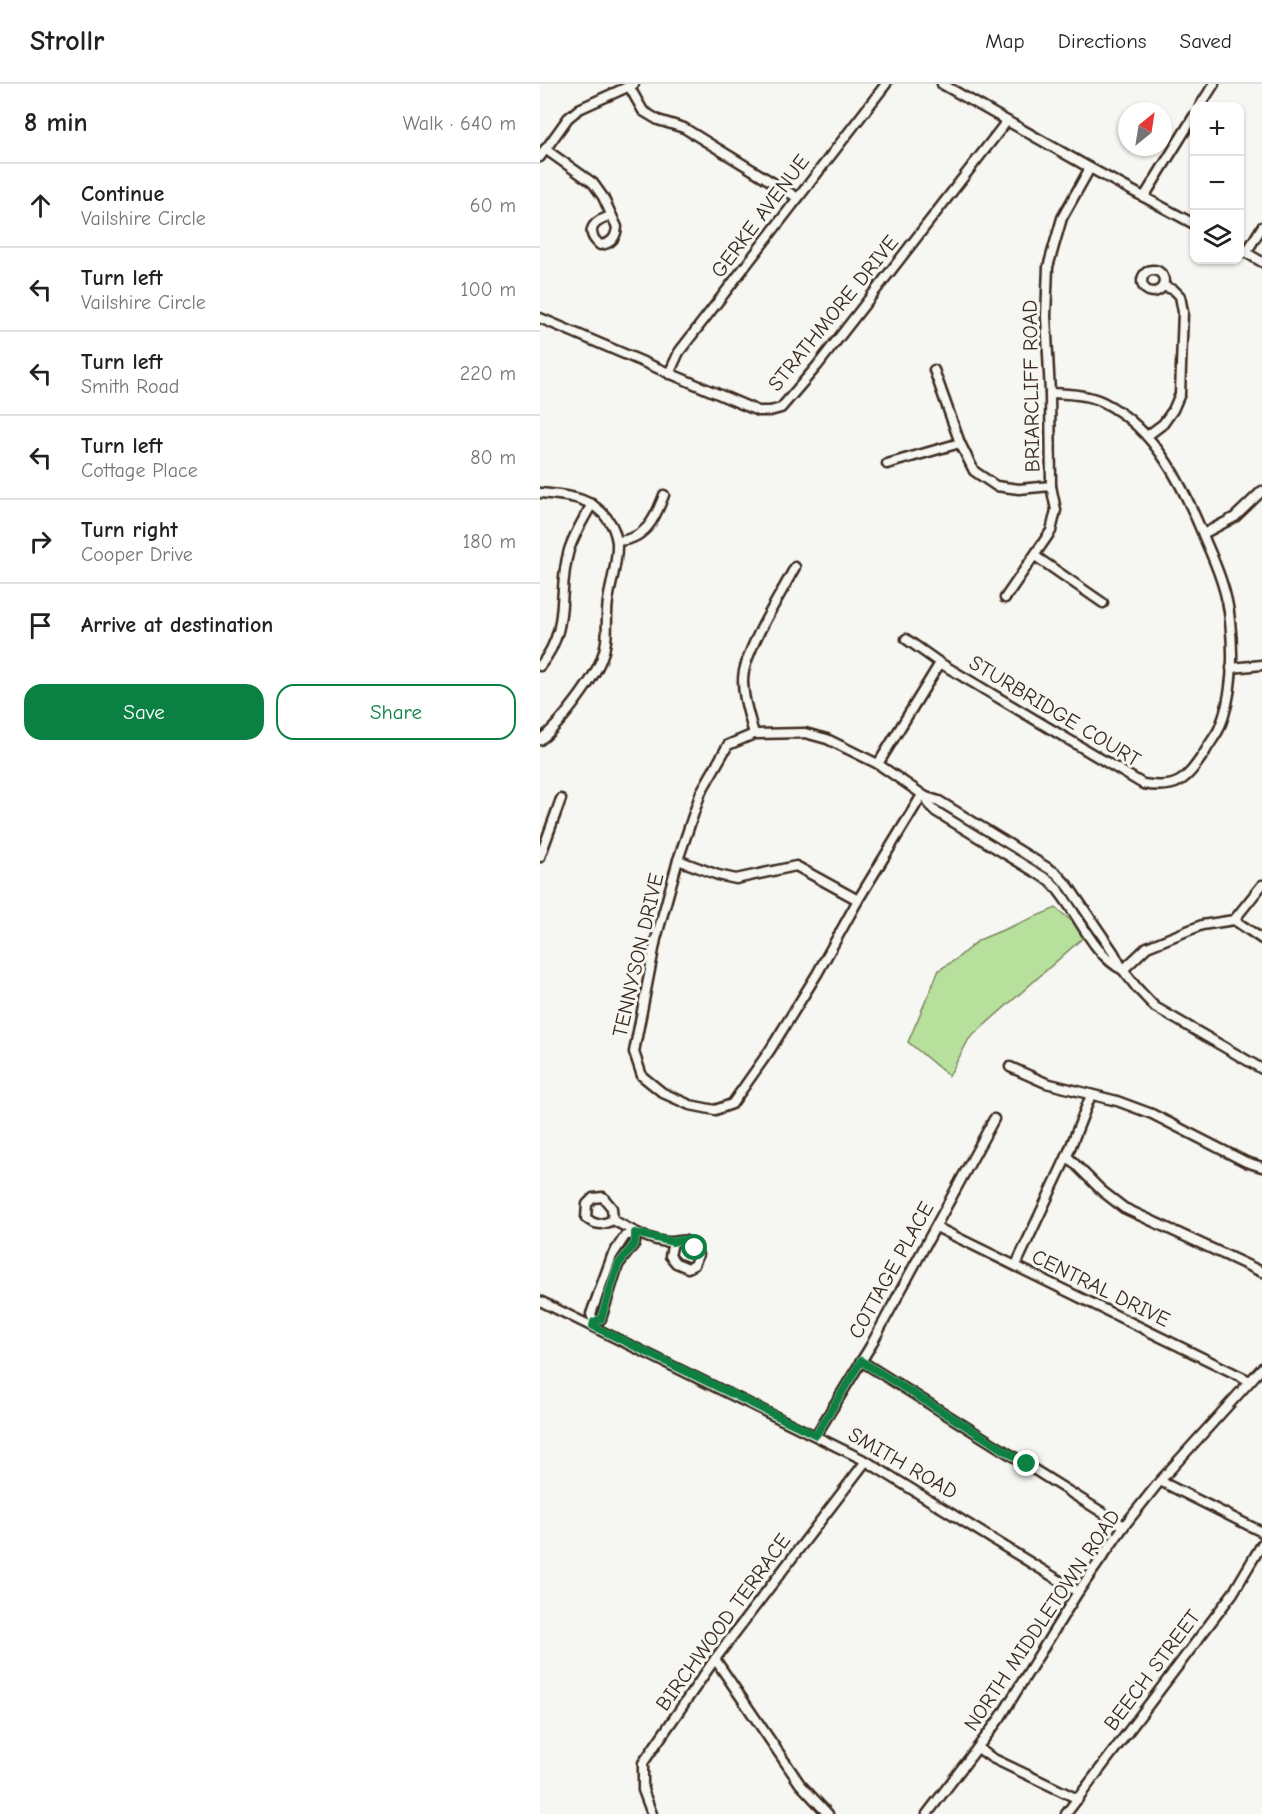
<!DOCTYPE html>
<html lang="en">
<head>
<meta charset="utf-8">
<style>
	body { margin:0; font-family:"Comic Neue",sans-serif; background:#f6f6f6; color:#202124 }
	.controls { position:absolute; right:18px; top:18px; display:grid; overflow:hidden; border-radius:12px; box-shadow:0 2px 4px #0004 }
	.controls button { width:54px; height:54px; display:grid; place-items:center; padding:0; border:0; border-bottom:2px solid #e0e0e0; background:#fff; color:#202124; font:30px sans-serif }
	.compass { position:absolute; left:578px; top:18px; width:54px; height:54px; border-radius:50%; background:#fff; box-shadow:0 2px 4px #0004; rotate:30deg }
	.stop { position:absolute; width:18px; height:18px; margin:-14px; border:4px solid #0b8043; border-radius:50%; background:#fff }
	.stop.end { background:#0b8043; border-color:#fff; box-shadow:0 2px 6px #0008 }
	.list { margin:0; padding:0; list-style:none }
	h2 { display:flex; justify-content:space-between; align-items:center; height:78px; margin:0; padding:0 24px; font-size:26px }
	h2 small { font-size:20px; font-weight:400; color:#757577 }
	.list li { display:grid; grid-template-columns:39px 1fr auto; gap:18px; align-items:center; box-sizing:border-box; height:84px; padding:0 24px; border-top:2px solid #e0e0e0 }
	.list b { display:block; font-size:22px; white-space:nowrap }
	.list p { margin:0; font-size:20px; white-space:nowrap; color:#757577 }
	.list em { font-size:20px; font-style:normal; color:#757577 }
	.actions { display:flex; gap:12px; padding:18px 24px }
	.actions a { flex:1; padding:14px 0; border:2px solid #0b8043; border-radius:18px; text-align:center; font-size:21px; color:#0b8043 }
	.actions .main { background:#0b8043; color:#fff }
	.icon { flex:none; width:33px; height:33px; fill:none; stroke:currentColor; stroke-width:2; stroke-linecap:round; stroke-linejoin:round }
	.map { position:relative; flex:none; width:722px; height:1730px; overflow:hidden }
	header { display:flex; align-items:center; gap:36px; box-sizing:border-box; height:84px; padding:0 30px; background:#fff; border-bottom:2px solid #e0e0e0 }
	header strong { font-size:28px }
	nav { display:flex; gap:33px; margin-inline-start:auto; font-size:21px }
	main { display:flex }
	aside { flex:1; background:#fff }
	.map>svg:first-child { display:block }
</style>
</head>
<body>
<header>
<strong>Strollr</strong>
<nav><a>Map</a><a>Directions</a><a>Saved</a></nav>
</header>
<main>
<aside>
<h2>8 min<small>Walk · 640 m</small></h2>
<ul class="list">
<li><svg class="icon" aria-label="ahead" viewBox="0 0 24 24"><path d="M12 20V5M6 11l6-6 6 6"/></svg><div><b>Continue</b><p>Vailshire Circle</p></div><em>60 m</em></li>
<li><svg class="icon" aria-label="left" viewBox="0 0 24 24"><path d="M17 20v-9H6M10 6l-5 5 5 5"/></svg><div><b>Turn left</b><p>Vailshire Circle</p></div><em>100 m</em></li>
<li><svg class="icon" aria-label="left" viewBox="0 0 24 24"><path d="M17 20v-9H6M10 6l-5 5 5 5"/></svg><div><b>Turn left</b><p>Smith Road</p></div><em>220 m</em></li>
<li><svg class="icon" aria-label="left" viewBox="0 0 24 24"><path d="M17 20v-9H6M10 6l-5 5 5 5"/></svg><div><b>Turn left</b><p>Cottage Place</p></div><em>80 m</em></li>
<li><svg class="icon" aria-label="right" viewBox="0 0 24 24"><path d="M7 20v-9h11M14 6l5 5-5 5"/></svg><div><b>Turn right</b><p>Cooper Drive</p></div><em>180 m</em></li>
<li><svg class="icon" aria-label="arrive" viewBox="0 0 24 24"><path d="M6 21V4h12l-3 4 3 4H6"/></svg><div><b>Arrive at destination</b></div></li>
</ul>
<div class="actions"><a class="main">Save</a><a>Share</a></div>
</aside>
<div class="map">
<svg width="722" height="1730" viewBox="0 0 722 1730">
	<rect width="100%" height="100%" fill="#f6f6f2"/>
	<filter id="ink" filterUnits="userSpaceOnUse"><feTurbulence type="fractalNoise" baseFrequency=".0167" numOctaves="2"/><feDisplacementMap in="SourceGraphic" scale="12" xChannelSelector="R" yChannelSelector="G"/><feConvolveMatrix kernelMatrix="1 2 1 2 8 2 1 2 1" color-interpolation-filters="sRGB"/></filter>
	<g filter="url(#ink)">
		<polygon fill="#b7e09d" stroke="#79855e" stroke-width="1.5" points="516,824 547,850 429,955 409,992 368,958 399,886 415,876 439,856"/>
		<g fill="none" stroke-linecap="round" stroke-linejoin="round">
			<g stroke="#3b2a1e" stroke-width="13">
				<g id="minor">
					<polyline points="402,0 550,84 654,140"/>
					<polyline points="89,2 103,27 118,36 144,44 258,114"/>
					<polyline points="660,22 674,0"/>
					<path d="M5,65L53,99L63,113L77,143C76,154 71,160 60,161C43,146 55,136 72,132"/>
					<polyline points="0,73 28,34 39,25 94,0"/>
					<polyline points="604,113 654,32"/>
					<polyline points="700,165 722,178"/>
					<polyline points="706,169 722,143"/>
					<circle cx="613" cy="197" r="11"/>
					<polyline points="0,234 218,327 230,327 241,324 277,282 467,37"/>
					<polyline points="394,286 420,359 434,387 456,402 479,405 511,402"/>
					<polyline points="129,290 139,268 346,0"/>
					<polyline points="607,352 623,340 633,326 640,310 643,228 640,212 634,206 623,202"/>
					<polyline points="347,380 420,359"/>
					<path d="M0,409C27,412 52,412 69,437C73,442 76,452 77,458C78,478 71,498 68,517C65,538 70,555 61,576C52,598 19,642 0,656"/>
					<polyline points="663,450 695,433 722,407"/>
					<path d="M77,457C105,456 115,435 124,411"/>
					<polyline points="495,472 563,519"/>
					<polyline points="465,514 511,447 516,426 511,402 510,309 506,232 508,183 522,134 550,84"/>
					<path d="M366,555L400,579L603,700C638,706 646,696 665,668C669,660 675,653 679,645C693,613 694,571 690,537C688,510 677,483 666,458C645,406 617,345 563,318C547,310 527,310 510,309"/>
					<path d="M0,582C32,542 16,510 29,466C34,450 44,434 52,420"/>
					<polyline points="691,584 722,581"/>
					<path d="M214,650C209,631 200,606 204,587C211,556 240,512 255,483"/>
					<polyline points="338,680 400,579"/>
					<path d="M382,711L318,816L277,890L230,966L192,1020L175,1026L150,1021L123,1009L102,992L94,968L116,855L138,776L161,708L188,661L214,650L265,649L287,655L338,680L386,713L399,717L516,789L529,803L574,869L583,886C550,870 536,822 510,797L395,727L390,722L386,713"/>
					<polyline points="0,773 21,715"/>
					<polyline points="138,776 178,791 196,795 256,782 318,816"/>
					<polyline points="722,801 694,836 662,841 607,863 583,886 597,904 615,923 722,985"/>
					<polyline points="694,836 722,855"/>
					<polyline points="470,983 506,999 577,1017 612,1030 706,1078 722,1083"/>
					<polyline points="527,1072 562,1107 584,1124 722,1188"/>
					<path d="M73,1136C62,1141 56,1142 46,1134L47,1120L53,1114L63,1113L72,1124L73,1136C89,1145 113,1159 132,1158C138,1158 141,1155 146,1157C153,1159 156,1166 158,1171L154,1181L148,1184L136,1179L130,1172L133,1158"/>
					<polyline points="396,1143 710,1297"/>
					<polyline points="476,1181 527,1072 551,1011"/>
					<polyline points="0,1217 326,1377 538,1508"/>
					<polyline points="53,1241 54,1238 61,1235 78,1181 95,1159 95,1149 85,1152 72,1172 51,1230 54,1238"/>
					<polyline points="321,1277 584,1442"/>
					<polyline points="276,1351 330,1263 454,1035"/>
					<polyline points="620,1397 722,1448"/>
					<polyline points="175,1575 260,1700 288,1730"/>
					<polyline points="438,1664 452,1674 538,1715"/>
					<polyline points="112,1730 103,1706 103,1679 175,1575 326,1377"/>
					<polyline points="387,1730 460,1634 538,1508 584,1442 620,1397 722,1284"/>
					<polyline points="526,1730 693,1509 722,1460"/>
				</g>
			</g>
			<use href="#minor" stroke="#f6f6f2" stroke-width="8"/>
		</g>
	</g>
	<g fill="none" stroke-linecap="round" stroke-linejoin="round" filter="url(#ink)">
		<polyline stroke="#0b8043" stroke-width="8" points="155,1164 147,1157 140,1156 133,1158 95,1149 95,1159 78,1181 61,1235 54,1238 53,1242 276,1351 321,1277 487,1380"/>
	</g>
	<g text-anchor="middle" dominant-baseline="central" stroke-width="6" stroke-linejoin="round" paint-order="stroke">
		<g font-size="21" fill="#3b2a1e" stroke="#f6f6f2">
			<text transform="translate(220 132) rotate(-53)">GERKE AVENUE</text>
			<text transform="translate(293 229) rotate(-51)">STRATHMORE DRIVE</text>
			<text transform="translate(491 302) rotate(-91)">BRIARCLIFF ROAD</text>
			<text transform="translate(515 627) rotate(31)">STURBRIDGE COURT</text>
			<text transform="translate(98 871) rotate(-77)">TENNYSON DRIVE</text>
			<text transform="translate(351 1186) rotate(-61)">COTTAGE PLACE</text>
			<text transform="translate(561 1204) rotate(26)">CENTRAL DRIVE</text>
			<text transform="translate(363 1379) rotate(30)">SMITH ROAD</text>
			<text transform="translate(502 1536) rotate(-56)">NORTH MIDDLETOWN ROAD</text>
			<text transform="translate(183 1538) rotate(-54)">BIRCHWOOD TERRACE</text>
			<text transform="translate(612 1586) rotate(-53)">BEECH STREET</text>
		</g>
	</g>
</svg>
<div class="controls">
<button>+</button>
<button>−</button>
<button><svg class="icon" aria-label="layers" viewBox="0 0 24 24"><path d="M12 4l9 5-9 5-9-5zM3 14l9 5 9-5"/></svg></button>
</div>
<svg class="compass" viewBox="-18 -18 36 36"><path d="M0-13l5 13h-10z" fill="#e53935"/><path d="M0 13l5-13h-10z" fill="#757577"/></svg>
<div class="stop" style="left:155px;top:1164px"></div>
<div class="stop end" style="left:487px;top:1380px"></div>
</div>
</main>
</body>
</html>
